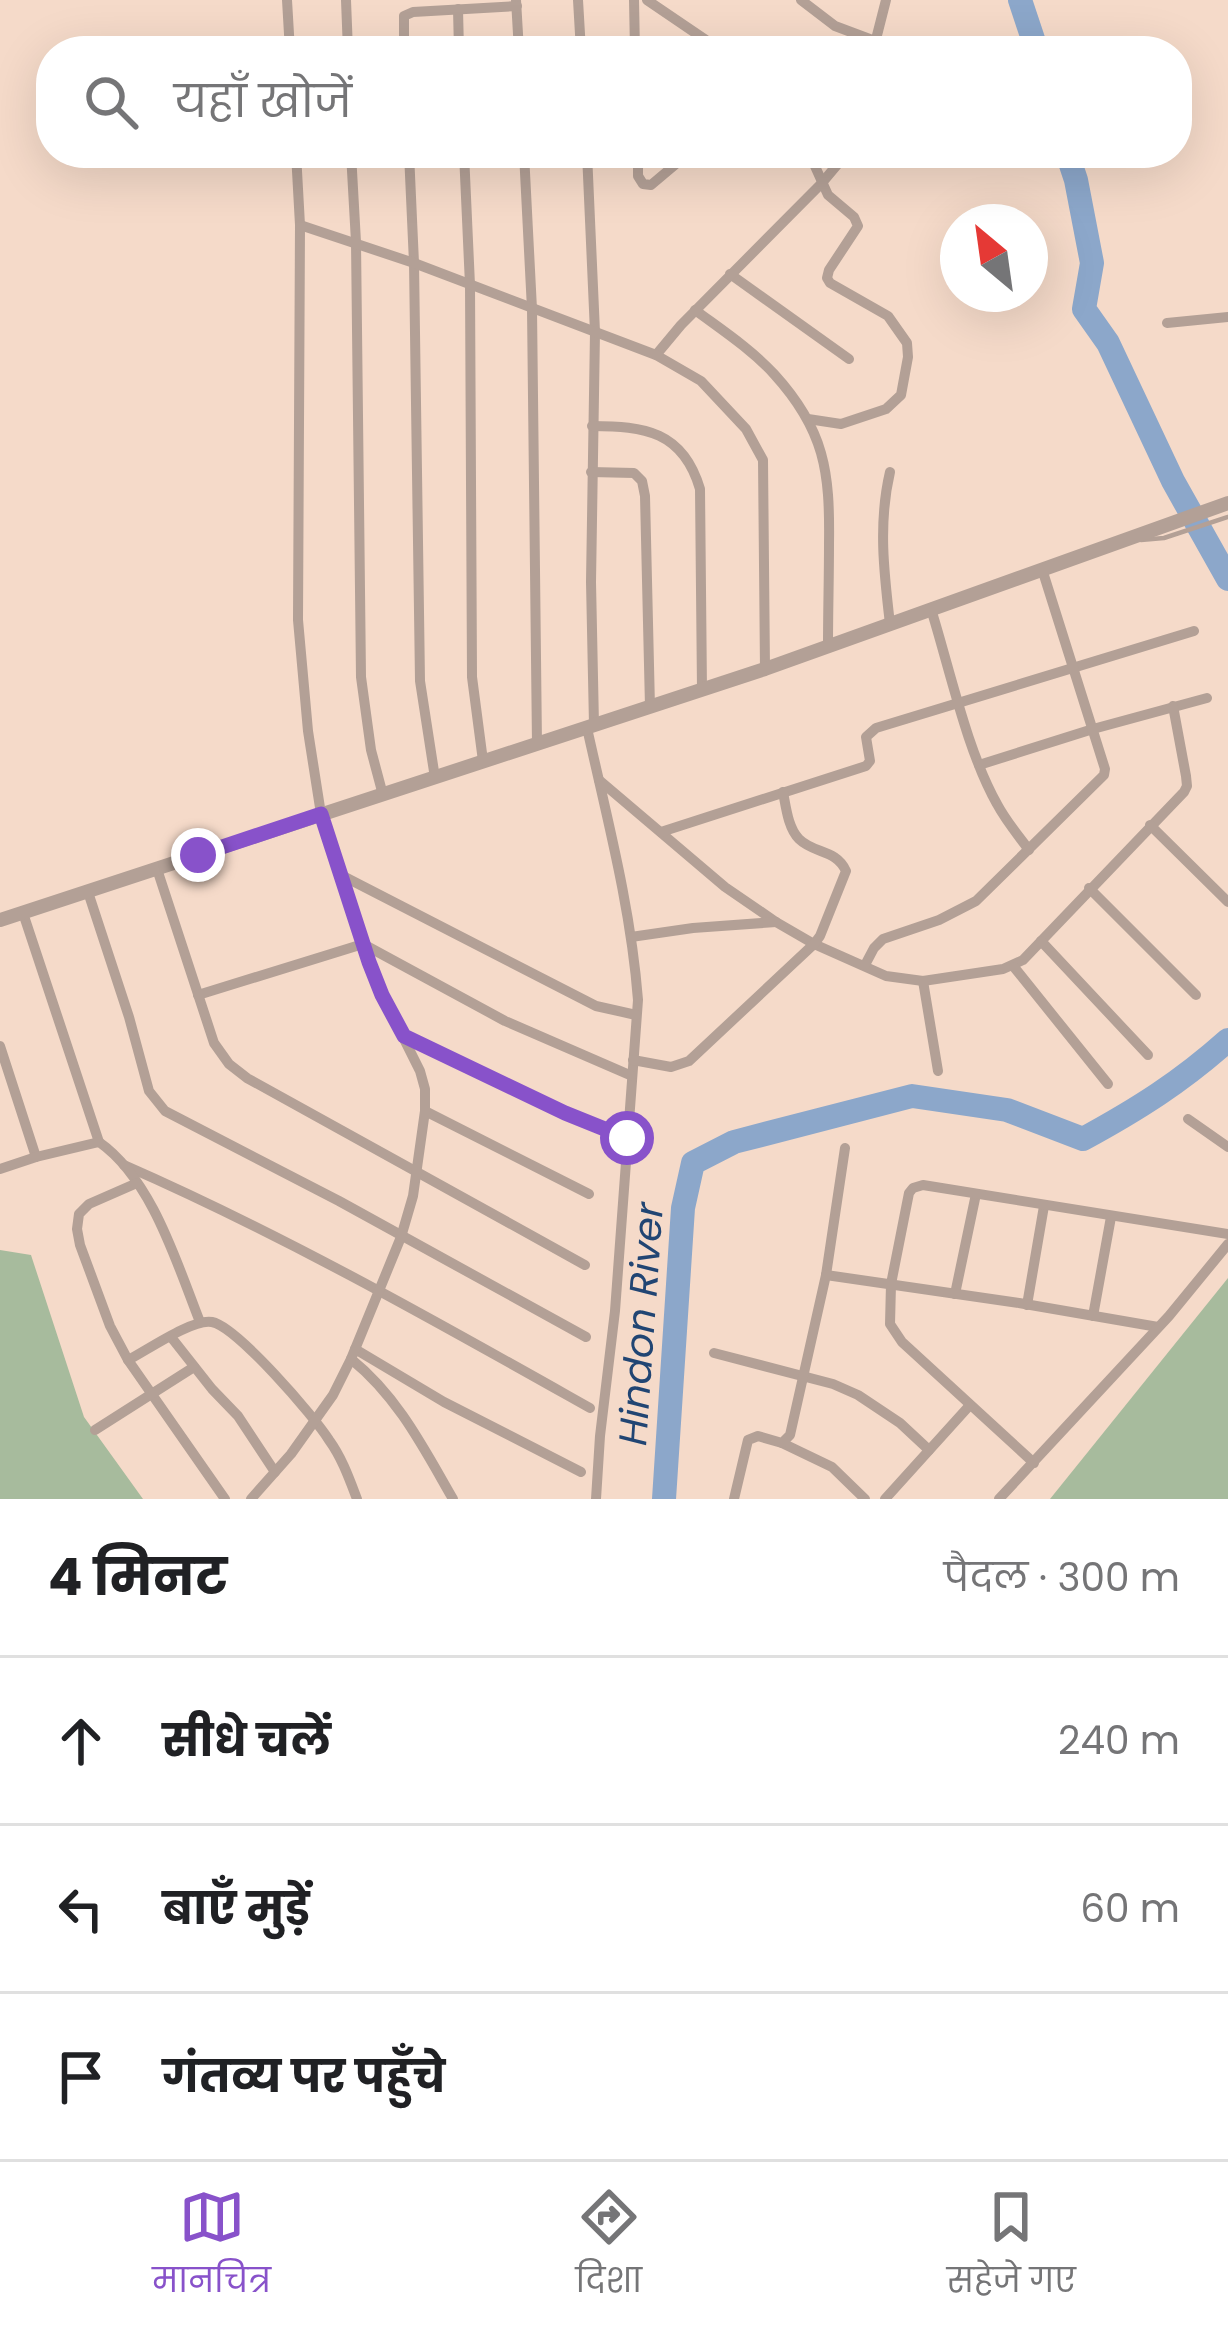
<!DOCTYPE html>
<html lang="hi">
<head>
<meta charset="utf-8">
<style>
	body { margin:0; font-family:Poppins,"Noto Sans Devanagari",sans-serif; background:#f6f6f6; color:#202124 }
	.compass { position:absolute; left:940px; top:204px; width:108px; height:108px; border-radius:50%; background:#fff; box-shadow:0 12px 48px #0002; rotate:331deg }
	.stop { position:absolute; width:36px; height:36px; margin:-27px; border:9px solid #8852ca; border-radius:50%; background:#fff }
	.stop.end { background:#8852ca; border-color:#fff; box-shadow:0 3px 12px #0008 }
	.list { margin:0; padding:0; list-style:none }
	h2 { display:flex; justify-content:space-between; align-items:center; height:156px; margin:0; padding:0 48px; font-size:51px }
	h2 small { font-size:39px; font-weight:400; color:#757577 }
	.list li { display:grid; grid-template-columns:78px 1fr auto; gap:36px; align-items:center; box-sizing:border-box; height:168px; padding:0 48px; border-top:3px solid #e0e0e0 }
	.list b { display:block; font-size:45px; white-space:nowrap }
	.list em { font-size:39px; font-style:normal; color:#757577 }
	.icon { flex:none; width:66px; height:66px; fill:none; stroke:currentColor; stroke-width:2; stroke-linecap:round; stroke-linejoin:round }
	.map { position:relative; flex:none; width:1228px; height:1499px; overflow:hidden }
	.search { position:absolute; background:#fff; box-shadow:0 12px 48px #0002; left:36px; right:36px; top:36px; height:132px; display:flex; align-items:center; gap:30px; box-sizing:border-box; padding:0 42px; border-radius:48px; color:#757577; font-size:45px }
	.sheet { height:660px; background:#fff }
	nav { display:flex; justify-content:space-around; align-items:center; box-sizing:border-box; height:168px; border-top:3px solid #e0e0e0; background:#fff; font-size:33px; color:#757577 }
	nav a { display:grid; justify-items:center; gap:6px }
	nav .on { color:#8852ca }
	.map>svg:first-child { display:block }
</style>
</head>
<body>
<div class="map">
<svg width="1228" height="1499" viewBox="0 0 1228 1499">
	<rect width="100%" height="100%" fill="#f5dac9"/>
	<g fill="#a7bb9d">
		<polygon points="0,1250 31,1255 84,1417 143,1499 0,1499"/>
		<polygon points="1228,1278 1228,1499 1050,1499"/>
	</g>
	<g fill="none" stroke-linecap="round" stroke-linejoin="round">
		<g stroke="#8ca7ca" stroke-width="24">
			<polyline points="1020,0 1037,51"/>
			<polyline points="1067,153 1076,180 1092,263 1084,309 1108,343 1173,481 1228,579"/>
			<path d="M664,1499L683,1208L693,1163L734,1142L912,1096L1007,1110L1083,1139C1138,1109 1181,1082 1228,1040"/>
		</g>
		<polyline stroke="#b3a096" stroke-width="4.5" points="1141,540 1164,538 1228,517"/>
		<g stroke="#b3a096" stroke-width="10">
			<polyline points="287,0 290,51"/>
			<polyline points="346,0 348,51"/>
			<polyline points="516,0 519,51"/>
			<polyline points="578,0 581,51"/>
			<polyline points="634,0 635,51"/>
			<polyline points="647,0 722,51"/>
			<polyline points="801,0 835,26 875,41"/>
			<polyline points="458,9 459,51"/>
			<polyline points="404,51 404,16 413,12 517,6"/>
			<polyline points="873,51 886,0"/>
			<polyline points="296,153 300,225"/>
			<polyline points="351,153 356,242 361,677 371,750 383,795"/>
			<polyline points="409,153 414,263 420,681 435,778"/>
			<polyline points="464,153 470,285 472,677 483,761"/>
			<polyline points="524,153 532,309 537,744"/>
			<polyline points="587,153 595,332 591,582 594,725"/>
			<polyline points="638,153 638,176 643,184 651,185 689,153"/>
			<polyline points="730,274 849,359"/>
			<path d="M695,310C722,330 751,349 774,374C825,430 830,472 829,544C829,578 828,612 828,646"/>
			<polyline points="1167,323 1228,317"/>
			<polyline points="656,355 681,325 821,184 847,153"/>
			<polyline points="808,419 841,424 886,409 901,395 908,357 907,343 888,316 830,283 827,278 829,270 858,226 854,217 828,195 809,153"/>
			<path d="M592,426C644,426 683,431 700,489L702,690"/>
			<polyline points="591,472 634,473 642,481 645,496 650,707"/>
			<path d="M890,472C878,523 884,573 890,624"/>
			<path d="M931,609C950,670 967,751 997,804C1006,821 1018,835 1029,850"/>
			<path d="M587,728C607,818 631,908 638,1000L615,1311L600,1436L596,1499"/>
			<polyline points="979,765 1093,729 1207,698"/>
			<polyline points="599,780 725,887 776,922 814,944 886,976 923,981 1003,969 1023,960 1184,792 1187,786 1186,776 1173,706"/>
			<polyline points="1150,825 1228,902"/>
			<polyline points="661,832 866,766 870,761 866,737 876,728 1194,631"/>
			<polyline points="157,869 214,1043 229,1064 247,1078 585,1265"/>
			<polyline points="339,874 596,1006 636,1015"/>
			<polyline points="1089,888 1196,995"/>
			<polyline points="88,892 129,1017 149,1091 165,1111 339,1201 586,1337"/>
			<polyline points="23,913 99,1142"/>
			<polyline points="631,937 693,928 776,922"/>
			<polyline points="1041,941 1148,1055"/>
			<polyline points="865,965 874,948 883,939 939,920 976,901 1104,775 1105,769 1042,569"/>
			<polyline points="1014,967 1108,1084"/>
			<polyline points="923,981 938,1071"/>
			<polyline points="198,995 363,944 505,1021 632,1076"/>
			<polyline points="404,1036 565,1113 627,1138"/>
			<polyline points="0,1046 36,1157"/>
			<path d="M633,1060L671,1067L689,1061L814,944L820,936L846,871C836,849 814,854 799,839C788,828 786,807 783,792"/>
			<polyline points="425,1111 589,1194"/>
			<polyline points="1188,1119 1228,1147"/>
			<path d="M124,1165C284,1235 437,1322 590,1408"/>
			<path d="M0,1169L36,1157L99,1142C152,1179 177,1264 200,1322"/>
			<polyline points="137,1183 89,1204 79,1214 77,1229 80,1245 110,1326 128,1360 225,1499"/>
			<polyline points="826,1275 845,1148"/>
			<polyline points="955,1294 976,1194"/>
			<polyline points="1027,1305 1044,1206"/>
			<polyline points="1093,1316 1111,1217"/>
			<polyline points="171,1337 212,1389 238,1416 275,1472"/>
			<polyline points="355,1349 444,1402 581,1472"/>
			<polyline points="714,1353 833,1384 858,1395 900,1423 929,1450"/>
			<path d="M351,1359C398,1397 423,1447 453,1499"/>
			<path d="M128,1360C146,1351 193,1318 212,1322C237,1327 314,1416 329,1440C342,1458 349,1478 357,1499"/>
			<polyline points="95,1430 194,1367"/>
			<polyline points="782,1443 832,1467 865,1499"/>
			<polyline points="1034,1463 902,1342 890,1324 891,1284 909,1193 913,1188 923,1185 1228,1234"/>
			<polyline points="251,1499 291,1454 333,1395 351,1359 401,1237 413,1196 425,1111 425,1089 420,1071 382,995 339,874 321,814 308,731 298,620 300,225 414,263 656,355 701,381 746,429 763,460 765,669"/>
			<polyline points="734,1499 748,1440 758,1436 782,1443 790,1435 826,1275 1019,1303 1158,1327"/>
			<polyline points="885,1499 970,1405"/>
			<polyline points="999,1499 1169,1316 1228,1244"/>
		</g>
		<polyline stroke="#b3a096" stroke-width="14" points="0,920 765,669 1228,503"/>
	</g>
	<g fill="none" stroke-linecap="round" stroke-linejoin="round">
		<polyline stroke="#8852ca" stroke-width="15" points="198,855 321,814 369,962 382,995 404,1036 565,1113 627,1138"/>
	</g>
	<g text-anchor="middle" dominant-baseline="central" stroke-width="9" stroke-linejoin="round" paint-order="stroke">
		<g font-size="39" font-style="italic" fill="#214573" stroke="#f5dac9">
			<text transform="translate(641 1324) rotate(-86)">Hindon River</text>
		</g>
	</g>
</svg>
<svg class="compass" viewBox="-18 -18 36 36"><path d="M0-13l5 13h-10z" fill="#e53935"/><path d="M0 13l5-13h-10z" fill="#757577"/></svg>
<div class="stop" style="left:627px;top:1138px"></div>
<div class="stop end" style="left:198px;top:855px"></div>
<div class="search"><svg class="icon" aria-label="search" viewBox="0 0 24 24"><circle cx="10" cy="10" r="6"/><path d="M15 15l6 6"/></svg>यहाँ खोजें</div>
</div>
<section class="sheet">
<h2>4 मिनट<small>पैदल · 300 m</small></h2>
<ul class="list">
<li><svg class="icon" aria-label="ahead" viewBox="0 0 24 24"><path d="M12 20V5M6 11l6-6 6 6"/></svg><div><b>सीधे चलें</b></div><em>240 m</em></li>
<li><svg class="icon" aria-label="left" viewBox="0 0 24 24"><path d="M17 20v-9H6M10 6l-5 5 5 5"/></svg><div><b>बाएँ मुड़ें</b></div><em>60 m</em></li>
<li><svg class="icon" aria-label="arrive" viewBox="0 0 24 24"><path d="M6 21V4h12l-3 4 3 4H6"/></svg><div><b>गंतव्य पर पहुँचे</b></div></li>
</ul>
</section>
<nav>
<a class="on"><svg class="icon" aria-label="map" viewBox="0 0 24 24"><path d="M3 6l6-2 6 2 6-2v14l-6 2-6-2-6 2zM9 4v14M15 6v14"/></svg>मानचित्र</a>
<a><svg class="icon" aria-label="directions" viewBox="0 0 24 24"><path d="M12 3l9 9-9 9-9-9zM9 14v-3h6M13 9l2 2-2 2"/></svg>दिशा</a>
<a><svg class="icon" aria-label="saved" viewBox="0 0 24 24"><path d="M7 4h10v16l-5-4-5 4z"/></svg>सहेजे गए</a>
</nav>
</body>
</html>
